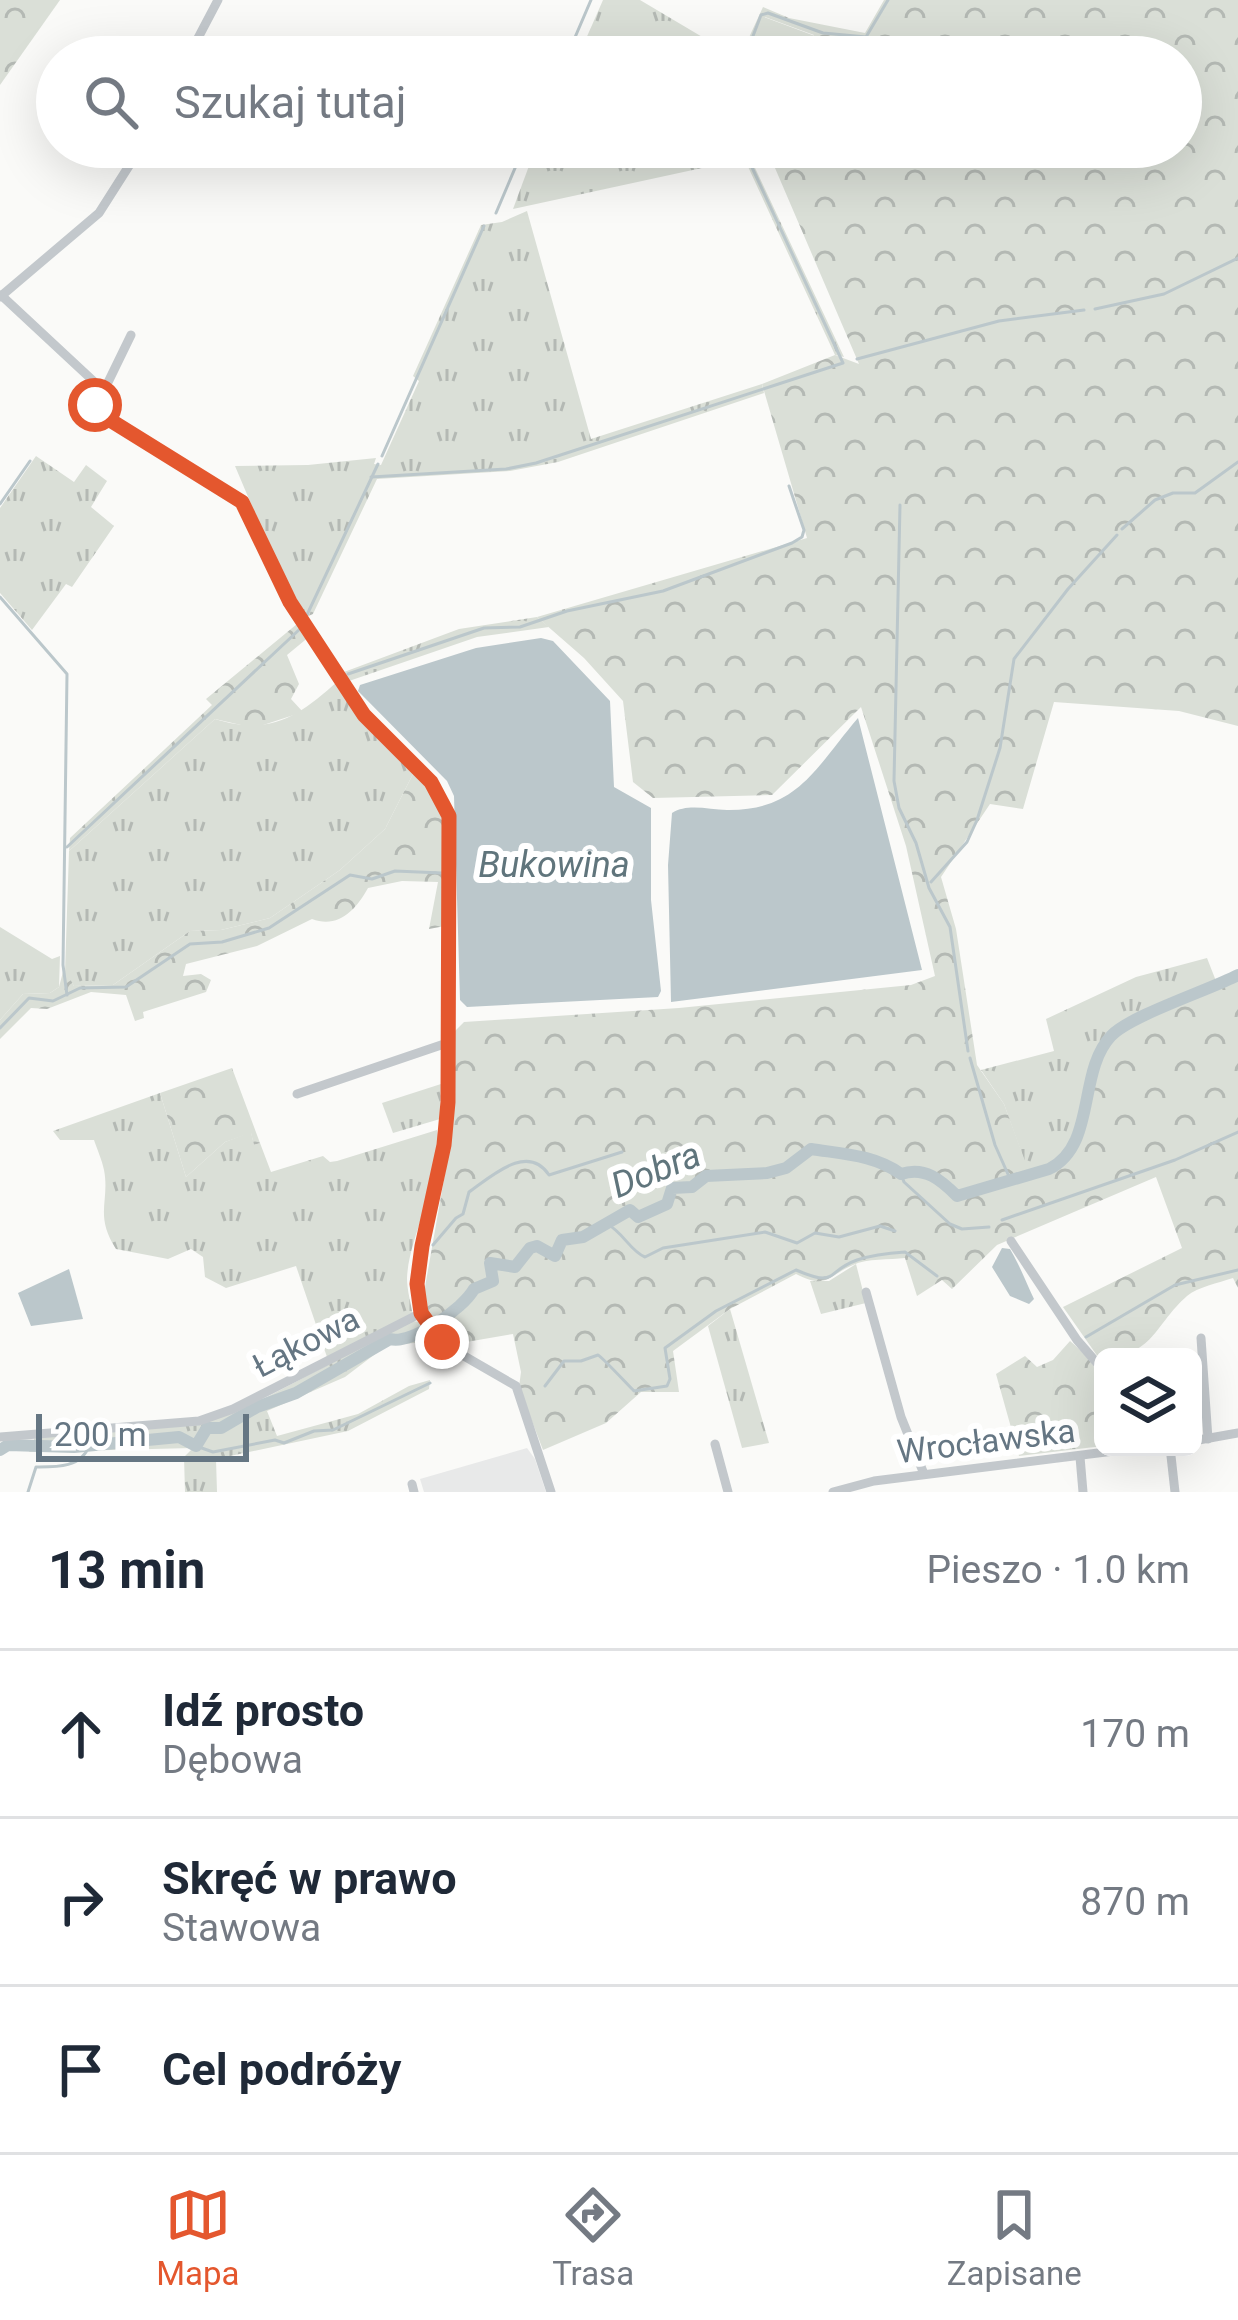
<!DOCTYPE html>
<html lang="pl">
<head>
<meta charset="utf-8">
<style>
	body { margin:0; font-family:Roboto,sans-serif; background:#f6f6f7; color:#1f2937 }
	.controls { position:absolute; right:36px; bottom:36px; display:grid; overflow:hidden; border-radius:18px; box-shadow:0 12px 48px #0002 }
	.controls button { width:108px; height:108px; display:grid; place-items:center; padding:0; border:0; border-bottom:3px solid #e0e1e3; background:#fff; color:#1f2937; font:60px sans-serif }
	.scale { position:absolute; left:36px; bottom:30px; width:213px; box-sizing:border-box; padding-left:12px; border:6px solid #657683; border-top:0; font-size:33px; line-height:42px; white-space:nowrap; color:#657683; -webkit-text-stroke:9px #fff; paint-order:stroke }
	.stop { position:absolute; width:36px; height:36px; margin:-27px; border:9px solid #e4572e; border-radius:50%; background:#fff }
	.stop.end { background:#e4572e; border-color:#fff; box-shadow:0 3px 12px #0008 }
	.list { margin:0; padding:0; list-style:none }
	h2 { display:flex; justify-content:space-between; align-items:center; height:156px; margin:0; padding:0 48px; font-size:51px }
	h2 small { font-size:39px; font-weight:400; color:#747a83 }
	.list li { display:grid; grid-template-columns:78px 1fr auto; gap:36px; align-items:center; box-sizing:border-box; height:168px; padding:0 48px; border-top:3px solid #e0e1e3 }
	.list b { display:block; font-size:45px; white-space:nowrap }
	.list p { margin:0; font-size:39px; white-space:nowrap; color:#747a83 }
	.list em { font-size:39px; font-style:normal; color:#747a83 }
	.icon { flex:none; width:66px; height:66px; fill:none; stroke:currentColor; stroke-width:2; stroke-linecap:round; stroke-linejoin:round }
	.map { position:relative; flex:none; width:1238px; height:1492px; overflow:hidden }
	.search { position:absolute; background:#fff; box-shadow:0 12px 48px #0002; left:36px; right:36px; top:36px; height:132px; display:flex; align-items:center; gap:30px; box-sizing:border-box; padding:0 42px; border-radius:66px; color:#747a83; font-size:45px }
	.sheet { height:660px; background:#fff }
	nav { display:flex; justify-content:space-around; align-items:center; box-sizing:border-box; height:168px; border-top:3px solid #e0e1e3; background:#fff; font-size:33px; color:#747a83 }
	nav a { display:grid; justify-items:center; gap:6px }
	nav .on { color:#e4572e }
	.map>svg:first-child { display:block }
</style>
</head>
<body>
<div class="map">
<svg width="1238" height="1492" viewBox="0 0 1238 1492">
	<defs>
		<pattern id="grass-tufts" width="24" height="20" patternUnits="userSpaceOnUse" patternTransform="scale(3)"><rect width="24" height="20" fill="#dadfd7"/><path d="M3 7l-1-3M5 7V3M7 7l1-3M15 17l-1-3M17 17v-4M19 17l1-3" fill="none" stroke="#b4b9b4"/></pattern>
		<pattern id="forest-crowns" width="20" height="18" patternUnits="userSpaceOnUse" patternTransform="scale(3)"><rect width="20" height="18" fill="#dadfd7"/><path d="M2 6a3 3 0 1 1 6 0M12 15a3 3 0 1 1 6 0" fill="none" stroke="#b4b9b4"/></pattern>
	</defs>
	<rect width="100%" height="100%" fill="#fafaf8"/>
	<polygon fill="#e8e9e9" points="527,1448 535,1459 546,1492 424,1492 420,1479"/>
	<g fill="url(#grass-tufts)">
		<polygon points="603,0 640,0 736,57 578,57"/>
		<polygon points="764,17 815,36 800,57 749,57"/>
		<polygon points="536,147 734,147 726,158 702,168 513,209"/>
		<polygon points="746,147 766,147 766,153 749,155 844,357 835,355 744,158 749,154"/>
		<polygon points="527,211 591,439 762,384 764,393 558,462 510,471 377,479 313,614 306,617 271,551 235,466 308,465 376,458 374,464 381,465 419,381 413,376 481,225 502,222"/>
		<polygon points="36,456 74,482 86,465 107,481 91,507 114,526 72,587 66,584 32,630 0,593 0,508"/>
		<polygon points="537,617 549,627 477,637 349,681 344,672 459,629"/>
		<path d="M338,681L372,732L415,770L385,829L340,870L270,918L221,930L190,931L113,985L74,986L65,972L69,851L215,719C270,736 298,717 338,681Z"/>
		<polygon points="0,927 52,959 60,956 59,987 50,993 23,994 0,1020"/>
		<polygon points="1207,958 1216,981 1212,984 1185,992 1109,1032 1088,1076 1082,1112 1064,1153 1056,1163 1029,1174 1004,1104 981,1070 1054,1051 1046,1019 1136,977"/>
		<polygon points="441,1084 440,1119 393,1133 382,1103"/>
		<path d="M160,1093L186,1177L225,1142L251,1132L254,1145L260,1143L271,1172L323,1156L330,1162L337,1161L437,1130C446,1174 409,1233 407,1278C407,1290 411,1304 413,1316L327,1357L296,1266L226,1288L205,1277L203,1257L191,1249L168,1259L116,1249C94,1215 110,1201 104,1170C102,1160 97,1149 94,1140H60L53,1131Z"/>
		<polygon points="856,1264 866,1303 821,1314 810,1281 829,1281"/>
		<polygon points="730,1309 769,1443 742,1448 708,1326"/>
		<polygon points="412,1321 422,1322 427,1333 415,1343 387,1345 345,1377 267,1411 277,1436 358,1414 409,1386 430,1380 429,1389 348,1431 216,1459 217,1492 185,1492 184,1457 193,1448 29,1452 35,1437 200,1425 261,1400"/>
	</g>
	<g fill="url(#forest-crowns)">
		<polygon points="0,0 60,0 0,85"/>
		<path d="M884,0H1238V726L1179,711L1054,702L1023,809L990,804L941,877L956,929L977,1065L1004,1104L1031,1177C1105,1154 1071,1089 1111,1040C1129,1017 1209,994 1238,979V1288L1233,1278C1218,1283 1198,1287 1187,1296C1155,1324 1153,1357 1103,1357V1364L1063,1307L1182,1248L1156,1177L997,1245L952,1289L942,1280L917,1296L905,1258C890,1260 867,1258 853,1265C827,1276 827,1290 796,1274L730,1309L673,1351L679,1392H641L606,1423L543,1450L519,1387L521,1372L513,1334L449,1345L422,1304L449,1151L454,1032L464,1022L679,1008L911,985L935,976L906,846L861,707L772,795L653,798L633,782L623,701L584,658L537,617L807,538L762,384L835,355L859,364L766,147H1181V57H800L814,35L765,17L749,57H740L763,7L789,18L865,33Z"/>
		<polygon points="297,624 310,636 287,655 299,684 291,699 303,712 254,728 215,719 69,851 70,838 212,705 206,699"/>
		<path d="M415,770C459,809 445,872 445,926L429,929L438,882L402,881L368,888C356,910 338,929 312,919L257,946L186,964L183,976L201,974L211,980L206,992L143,1012L144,1018L135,1021L126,995L91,992L47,1009L31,1008L0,1039V1020L23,994L50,993L59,987L64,968L74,986L113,985L190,931L221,930L270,918L340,870L385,829Z"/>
		<polygon points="232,1068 260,1143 254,1145 251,1133 225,1142 186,1177 160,1093"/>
		<path d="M1070,1341C1113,1378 1103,1393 1103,1446L1019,1456L996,1374L1025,1356L1037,1367L1053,1360Z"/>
	</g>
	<g fill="#bbc7cb">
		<polygon points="541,638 553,641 610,701 614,787 651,808 651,900 661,991 658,997 467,1007 460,1000 454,796 447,781 358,691 360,685 476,648"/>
		<path d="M858,718L922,970L671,1002L668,865L672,813C688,803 709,810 727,810C798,811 816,767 858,718Z"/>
		<path d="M1002,1248L1010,1249C1020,1266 1026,1282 1034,1299L1029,1304L1010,1296L992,1267Z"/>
		<polygon points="69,1269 83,1319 31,1326 18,1293"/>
	</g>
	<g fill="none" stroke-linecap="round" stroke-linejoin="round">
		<g stroke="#bbc7cb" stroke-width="3">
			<polyline points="567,56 591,0"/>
			<polyline points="745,57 761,15 768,13 823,33 866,37 888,0"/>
			<polyline points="740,147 745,155"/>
			<polyline points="496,213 524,147"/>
			<polyline points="1095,309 1164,294 1238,258"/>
			<polyline points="857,359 999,321 1084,310"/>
			<polyline points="382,456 484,226"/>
			<polyline points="371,477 506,469 536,463 843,363 749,161"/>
			<polyline points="0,504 30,461"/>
			<polyline points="900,505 894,781 899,808 916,843 929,888 950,927 968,1051"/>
			<polyline points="1122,529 1155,500 1173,493 1195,493 1238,462"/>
			<polyline points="0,597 67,674 63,965 67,995"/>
			<polyline points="305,619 378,464"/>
			<polyline points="348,674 484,628 520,627 567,611 663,591 792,543 802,537 804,530 789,486"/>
			<polyline points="67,847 301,628"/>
			<polyline points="931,882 967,842 977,820 1000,748 1014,659 1068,589 1117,535"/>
			<polyline points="0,1028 29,998 53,1001 80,988 126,987 190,944 222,942 269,928 350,875 372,879 395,871 442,873"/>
			<polyline points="970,1058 995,1145 1011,1181"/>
			<polyline points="901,1174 904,1182 950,1224 962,1229 989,1227"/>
			<polyline points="1002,1220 1175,1160 1238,1132"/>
			<path d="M607,1224C623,1232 630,1251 645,1257L663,1248L765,1232L797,1243L815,1233L839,1237L880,1226L895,1231"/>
			<path d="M433,1245L456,1218L463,1214L469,1192C493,1175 528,1143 549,1175L622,1152"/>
			<polyline points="1086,1337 1175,1285 1238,1270"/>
			<path d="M545,1386L564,1361H581L598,1355C602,1357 628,1385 634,1391L667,1386L670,1379L665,1348L716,1311L796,1270C839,1288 824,1272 857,1260C872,1255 890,1253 905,1252L937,1276"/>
			<polyline points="196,1446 213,1452 275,1440 284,1443 314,1431 333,1430 430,1383"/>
			<path d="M28,1492L36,1467C56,1467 81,1468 89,1446"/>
		</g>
		<path stroke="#bbc7cb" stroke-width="12" d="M0,1450L8,1445L74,1447L179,1437L196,1446L207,1428H221L257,1407L296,1393L390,1339C411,1345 463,1309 474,1289L493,1281L490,1263L515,1267L530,1248L537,1246L555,1256L562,1240L583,1237L630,1210L638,1217L667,1204L672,1188L692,1187L706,1176L767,1173L786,1168L811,1149C843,1154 875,1155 901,1174C925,1166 941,1180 957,1196L1049,1169C1097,1145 1077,1072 1111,1036C1129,1016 1209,990 1238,975"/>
		<g stroke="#c3c8cc" stroke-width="9">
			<polyline points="188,57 218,0"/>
			<polyline points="1,295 103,390"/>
			<polyline points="0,297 99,213 141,147"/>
			<polyline points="131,335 95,409 242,502 290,602 364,715 431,782 449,816 448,1102 444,1145 419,1265 418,1305 445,1345 516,1386 551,1492"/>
			<polyline points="297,1094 450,1042"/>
			<polyline points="1011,1241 1077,1340 1103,1370"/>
			<polyline points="866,1292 901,1417 924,1474"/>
			<polyline points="1201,1338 1208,1439"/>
			<polyline points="0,1437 199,1421 233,1409 421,1313"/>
			<polyline points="1193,1441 1238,1433"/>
			<polyline points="715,1444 728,1492"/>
			<polyline points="1170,1447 1175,1492"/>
			<polyline points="1080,1457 1083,1492"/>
			<polyline points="412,1484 414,1492"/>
			<polyline points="833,1492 874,1481 1146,1447"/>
		</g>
	</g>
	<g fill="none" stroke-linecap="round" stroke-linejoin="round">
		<polyline stroke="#e4572e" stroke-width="15" points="95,405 97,412 242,502 290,602 364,715 431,782 449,816 448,1102 444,1145 422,1246 417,1284 421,1313 442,1342"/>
	</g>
	<g text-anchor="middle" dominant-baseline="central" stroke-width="12" stroke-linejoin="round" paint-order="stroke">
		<g font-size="33" fill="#657683" stroke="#fff">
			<text transform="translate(306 1342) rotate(-27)">Łąkowa</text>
			<text transform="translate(986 1441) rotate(-7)">Wrocławska</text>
		</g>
		<g font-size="36" font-style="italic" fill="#60757c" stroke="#fff">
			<text x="554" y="865">Bukowina</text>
			<text transform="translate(656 1170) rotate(-22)">Dobra</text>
		</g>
	</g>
</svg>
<div class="controls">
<button><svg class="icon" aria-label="layers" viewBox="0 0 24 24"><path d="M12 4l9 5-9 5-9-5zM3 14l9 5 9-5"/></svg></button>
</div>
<div class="scale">200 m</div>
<div class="stop" style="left:95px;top:405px"></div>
<div class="stop end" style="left:442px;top:1342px"></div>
<div class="search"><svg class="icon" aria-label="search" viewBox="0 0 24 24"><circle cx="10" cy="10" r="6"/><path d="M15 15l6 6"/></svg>Szukaj tutaj</div>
</div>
<section class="sheet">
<h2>13 min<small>Pieszo · 1.0 km</small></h2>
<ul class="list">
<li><svg class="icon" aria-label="ahead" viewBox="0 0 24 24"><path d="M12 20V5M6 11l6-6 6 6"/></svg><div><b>Idź prosto</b><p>Dębowa</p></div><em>170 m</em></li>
<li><svg class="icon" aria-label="right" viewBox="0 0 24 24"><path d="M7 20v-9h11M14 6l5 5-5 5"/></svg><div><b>Skręć w prawo</b><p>Stawowa</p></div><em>870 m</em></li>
<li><svg class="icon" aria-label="arrive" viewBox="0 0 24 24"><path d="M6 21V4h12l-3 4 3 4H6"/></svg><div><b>Cel podróży</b></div></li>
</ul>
</section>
<nav>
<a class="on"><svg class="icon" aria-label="map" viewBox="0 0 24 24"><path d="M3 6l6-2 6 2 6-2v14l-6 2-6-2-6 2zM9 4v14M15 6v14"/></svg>Mapa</a>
<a><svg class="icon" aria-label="directions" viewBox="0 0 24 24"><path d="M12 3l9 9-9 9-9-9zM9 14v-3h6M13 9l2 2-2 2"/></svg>Trasa</a>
<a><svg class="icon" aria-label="saved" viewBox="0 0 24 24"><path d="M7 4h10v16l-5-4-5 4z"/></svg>Zapisane</a>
</nav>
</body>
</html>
